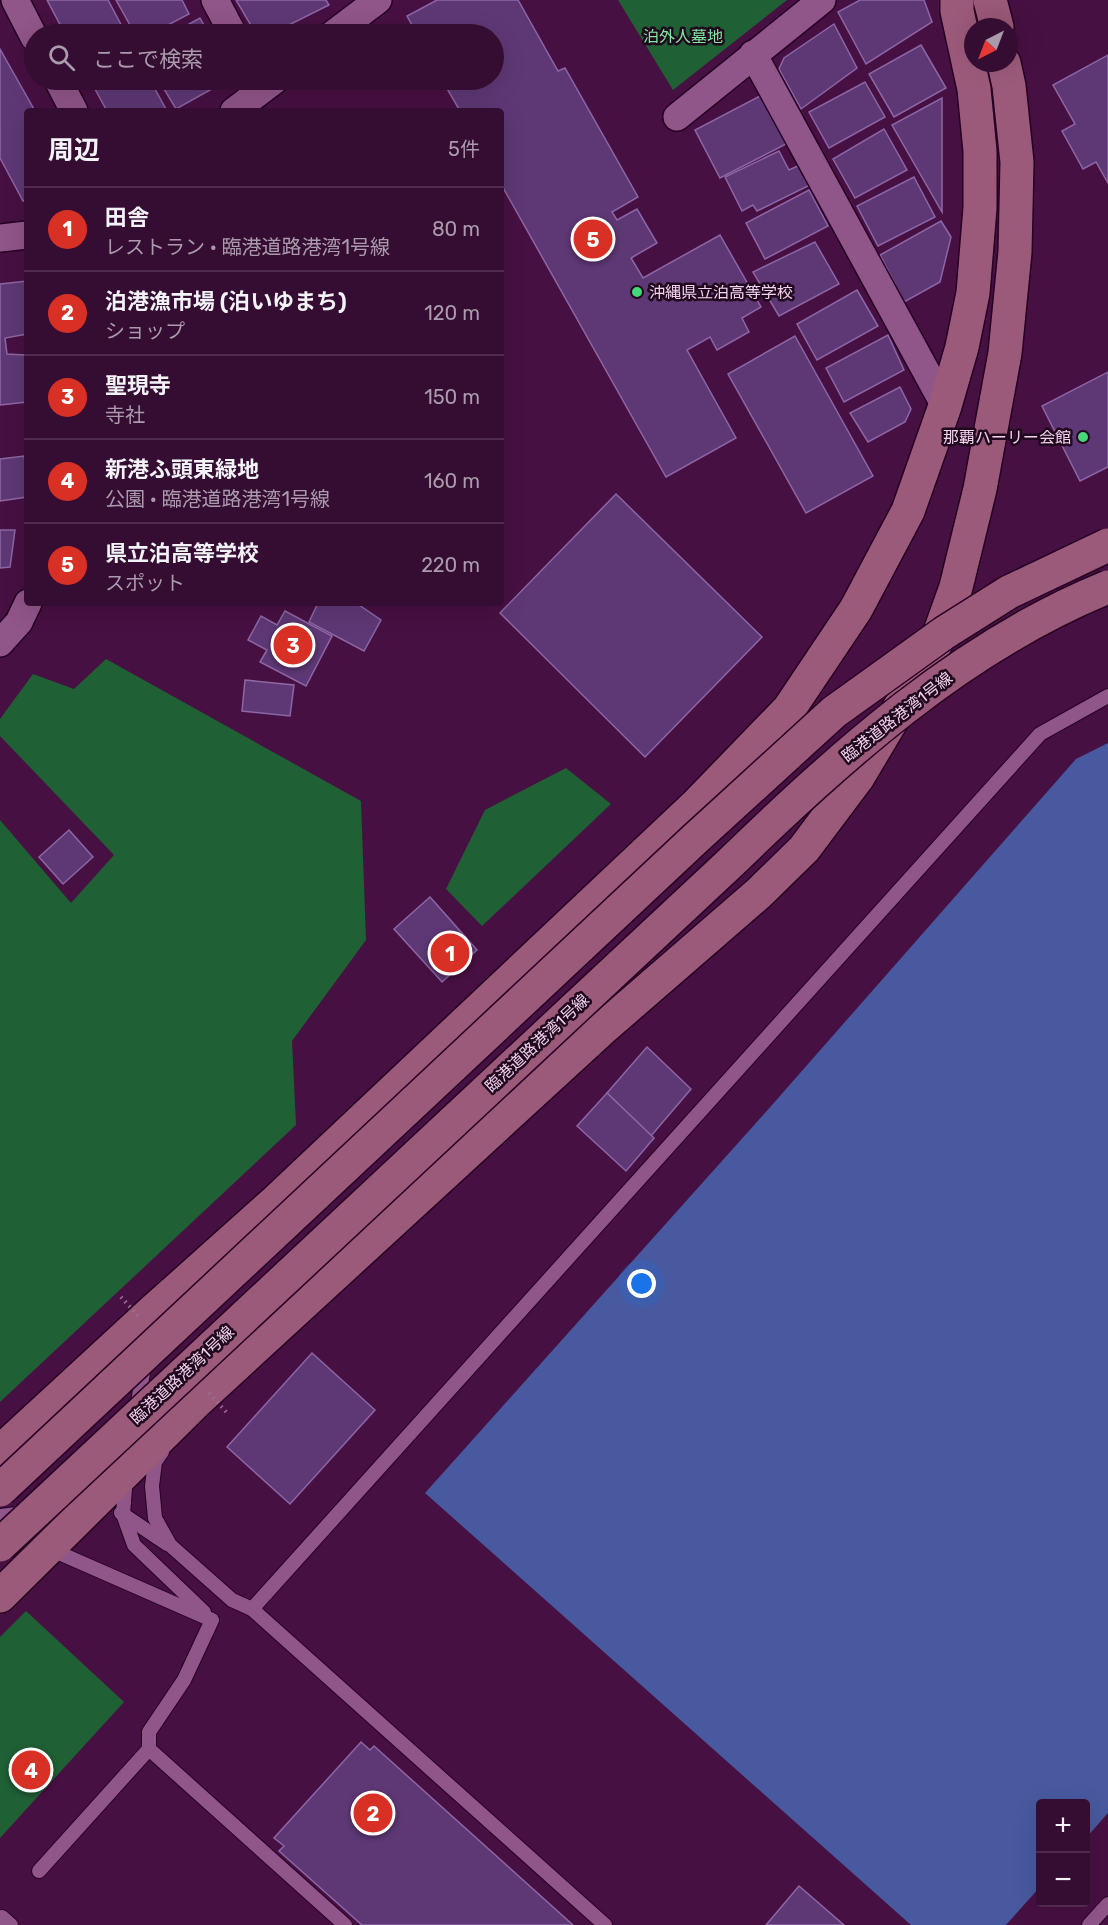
<!DOCTYPE html>
<html lang="ja">
<head>
<meta charset="utf-8">
<style>
	body { margin:0; font-family:Rubik,"Noto Sans JP",sans-serif; background:#401a3e; color:#f1f3f6 }
	.controls { position:absolute; right:18px; bottom:18px; display:grid; overflow:hidden; border-radius:6px; box-shadow:0 6px 24px #0002 }
	.controls button { width:54px; height:54px; display:grid; place-items:center; padding:0; border:0; border-bottom:2px solid #4f2c4d; background:#350c32; color:#f1f3f6; font:30px sans-serif }
	.compass { position:absolute; left:964px; top:18px; width:54px; height:54px; border-radius:50%; background:#350c32; box-shadow:0 6px 24px #0002; rotate:222deg }
	.you { position:absolute; left:642px; top:1284px; width:21px; height:21px; margin:-15px; border:4px solid #fff; border-radius:50%; background:#1a73e8; box-shadow:0 0 0 9px #1a73e833 }
	.badge { display:grid; place-items:center; width:39px; height:39px; border-radius:50%; background:#d93025; color:#fff; font-size:20px; font-weight:700 }
	.pin { position:absolute; translate:-50% -50%; border:3px solid #fff; box-shadow:0 2px 6px #0006 }
	.list { margin:0; padding:0; list-style:none }
	h2 { display:flex; justify-content:space-between; align-items:center; height:78px; margin:0; padding:0 24px; font-size:26px }
	h2 small { font-size:20px; font-weight:400; color:#aa9bac }
	.list li { display:grid; grid-template-columns:39px 1fr auto; gap:18px; align-items:center; box-sizing:border-box; height:84px; padding:0 24px; border-top:2px solid #4f2c4d }
	.list b { display:block; font-size:22px; white-space:nowrap }
	.list p { margin:0; font-size:20px; white-space:nowrap; color:#aa9bac }
	.list em { font-size:20px; font-style:normal; color:#aa9bac }
	.icon { flex:none; width:33px; height:33px; fill:none; stroke:currentColor; stroke-width:2; stroke-linecap:round; stroke-linejoin:round }
	.map { position:relative; flex:none; width:1108px; height:1925px; overflow:hidden }
	.search { position:absolute; background:#350c32; box-shadow:0 6px 24px #0002; left:24px; top:24px; width:480px; height:66px; display:flex; align-items:center; gap:15px; box-sizing:border-box; padding:0 21px; border-radius:33px; color:#aa9bac; font-size:22px }
	.panel { position:absolute; background:#350c32; box-shadow:0 6px 24px #0002; left:24px; top:108px; width:480px; height:498px; border-radius:6px }
	.map>svg:first-child { display:block }
</style>
</head>
<body>
<div class="map">
<svg width="1108" height="1925" viewBox="0 0 1108 1925">
	<rect width="100%" height="100%" fill="#471042"/>
	<g fill="#206035">
		<polygon points="618,0 787,0 673,90"/>
		<polygon points="106,659 361,801 366,940 292,1041 296,1125 0,1402 0,820 71,903 114,855 0,736 0,719 33,674 74,689"/>
		<polygon points="566,768 611,804 482,926 446,889 485,810"/>
		<polygon points="26,1611 124,1702 0,1838 0,1637"/>
	</g>
	<polygon fill="#48599f" points="1108,743 1108,1813 1086,1838 1086,1804 1040,1804 1040,1887 1006,1925 911,1925 425,1493 772,1105 1076,759"/>
	<g fill="#5e3875" stroke="#8d66a6" stroke-width="1.5">
		<polygon points="47,0 108,0 126,34 65,34"/>
		<polygon points="116,0 182,0 189,14 151,34 135,34"/>
		<polygon points="236,0 326,0 329,5 271,34 256,34"/>
		<polygon points="437,0 518,0 558,71 565,68 638,197 612,212 617,220 637,209 657,243 631,258 643,278 720,235 761,307 742,318 749,332 717,350 710,337 687,350 736,438 666,477 501,184 501,111 460,111 442,80 494,80 494,34 417,34 407,16"/>
		<polygon points="860,0 924,0 932,22 866,64 838,12"/>
		<polygon points="200,18 209,34 171,34"/>
		<polygon points="834,24 857,68 801,109 779,69 784,58"/>
		<polygon points="921,45 946,88 894,117 869,74"/>
		<polygon points="0,49 35,111 27,111 27,199 23,201 0,158"/>
		<polygon points="1108,55 1108,183 1096,162 1083,169 1062,131 1075,124 1053,85"/>
		<polygon points="90,80 150,80 167,111 107,111"/>
		<polygon points="180,80 228,80 176,109 164,89"/>
		<polygon points="865,82 885,117 829,148 809,112"/>
		<polygon points="760,96 786,144 720,178 695,130"/>
		<polygon points="942,98 942,212 892,125"/>
		<polygon points="884,129 907,170 855,198 833,159"/>
		<polygon points="779,151 789,170 800,165 810,185 757,211 753,205 742,211 725,177"/>
		<polygon points="914,177 935,217 878,246 857,206"/>
		<polygon points="809,190 828,226 765,259 746,223"/>
		<polygon points="941,221 951,237 940,282 904,302 880,255"/>
		<polygon points="815,242 839,284 779,316 753,272"/>
		<polygon points="27,281 27,334 5,338 7,354 25,355 27,367 27,402 0,405 0,284"/>
		<polygon points="857,290 878,326 817,360 797,324"/>
		<polygon points="888,335 904,370 844,402 826,368"/>
		<polygon points="795,336 873,476 806,513 728,374"/>
		<polygon points="1108,372 1108,467 1080,481 1042,406"/>
		<polygon points="900,387 911,409 905,422 868,442 850,413"/>
		<polygon points="24,456 27,472 27,497 0,501 0,459"/>
		<polygon points="616,494 762,637 645,757 500,613"/>
		<polygon points="0,530 15,530 10,567 0,568"/>
		<polygon points="318,603 356,603 381,620 364,651 309,622"/>
		<polygon points="285,611 332,636 306,686 260,662 267,650 248,640 261,616 277,625"/>
		<polygon points="245,680 294,685 290,716 242,711"/>
		<polygon points="69,830 93,857 63,884 39,857"/>
		<polygon points="430,897 477,950 442,982 394,929"/>
		<polygon points="647,1047 691,1089 651,1136 607,1093"/>
		<polygon points="607,1093 654,1138 626,1171 577,1126"/>
		<polygon points="312,1353 375,1410 290,1504 227,1447"/>
		<polygon points="361,1742 370,1750 374,1746 573,1925 362,1925 279,1851 284,1846 274,1838"/>
		<polygon points="799,1886 844,1925 766,1925"/>
	</g>
	<g fill="none" stroke-linecap="round" stroke-linejoin="round">
		<g stroke="#270024" stroke-width="16">
			<g id="lane">
				<polyline points="137,1408 145,1361"/>
				<polyline points="162,1452 155,1462 152,1486 155,1518 170,1545 232,1600 252,1609"/>
				<polyline points="126,1477 123,1514 134,1545 204,1612"/>
				<polyline points="121,1513 167,1544"/>
				<polyline points="0,1516 25,1513"/>
				<polyline points="50,1549 212,1620 184,1680 149,1732 149,1749 345,1925"/>
				<polyline points="39,1871 149,1749"/>
				<polyline points="0,1919 2,1917 11,1925"/>
				<polyline points="605,1925 252,1609 1040,734 1108,696"/>
				<polyline points="1089,1925 1108,1904"/>
			</g>
		</g>
		<g stroke="#270024" stroke-width="30">
			<g id="street">
				<polyline points="15,0 34,37"/>
				<polyline points="215,0 233,34"/>
				<polyline points="333,34 378,0"/>
				<polyline points="753,54 945,406"/>
				<polyline points="58,80 74,111"/>
				<polyline points="234,111 275,80"/>
				<polyline points="677,117 822,0"/>
				<polyline points="0,238 27,235"/>
				<polyline points="0,643 19,622 28,603"/>
			</g>
		</g>
		<g stroke="#270024" stroke-width="36">
			<g id="secondary">
				<polyline points="990,0 997,27"/>
				<polyline points="0,1452 153,1311 276,1201 696,805 789,709 856,609 908,511 945,406 962,347 973,293 980,208 980,151 974,89 957,11 957,0"/>
				<polyline points="0,1596 197,1401 601,1030 759,893 804,849 858,777 914,683 936,643 956,587 980,489 1005,353 1015,252 1017,162 1009,86 1004,63"/>
			</g>
		</g>
		<use href="#lane" stroke="#905589" stroke-width="14"/>
		<use href="#street" stroke="#905589" stroke-width="27"/>
		<use href="#secondary" stroke="#9c5a7a" stroke-width="33"/>
		<g stroke="#270024" stroke-width="36" stroke-linecap="butt">
			<g id="secondary-bridge">
				<polyline points="0,1490 695,839 834,712 944,633 1009,592 1108,545"/>
				<path d="M0,1545L727,866C840,757 960,647 1108,587"/>
			</g>
		</g>
		<g stroke="#9b6e96" stroke-width="4" stroke-dasharray="1.5 4.5" stroke-linecap="butt">
			<polyline points="121,1297 139,1317"/>
			<polyline points="209,1393 229,1415"/>
		</g>
		<use href="#secondary-bridge" stroke="#9c5a7a" stroke-width="33"/>
	</g>
	<g fill="#46d779" stroke="#20091e" stroke-width="2">
		<circle cx="637" cy="292" r="6"/>
		<circle cx="1083" cy="437" r="6"/>
	</g>
	<g text-anchor="middle" dominant-baseline="central" stroke-width="5" stroke-linejoin="round" paint-order="stroke">
		<g font-size="16" fill="#81e99e" stroke="#20091e">
			<text x="683" y="36">泊外人墓地</text>
		</g>
		<g font-size="16" fill="#f2d1ed" stroke="#20091e" text-anchor="start">
			<text x="649" y="292">沖縄県立泊高等学校</text>
			<text x="1071" y="437" text-anchor="end">那覇ハーリー会館</text>
		</g>
		<g font-size="16" fill="#f2d1ed" stroke="#20091e">
			<text transform="translate(897 717) rotate(-38)">臨港道路港湾1号線</text>
			<text transform="translate(537 1043) rotate(-43)">臨港道路港湾1号線</text>
			<text transform="translate(182 1375) rotate(-43)">臨港道路港湾1号線</text>
		</g>
	</g>
</svg>
<div class="controls">
<button>+</button>
<button>−</button>
</div>
<svg class="compass" viewBox="-18 -18 36 36"><path d="M0-13l5 13h-10z" fill="#e53935"/><path d="M0 13l5-13h-10z" fill="#aa9bac"/></svg>
<div class="you"></div>
<div class="pin badge" style="left:450px;top:953px">1</div>
<div class="pin badge" style="left:373px;top:1813px">2</div>
<div class="pin badge" style="left:293px;top:645px">3</div>
<div class="pin badge" style="left:31px;top:1770px">4</div>
<div class="pin badge" style="left:593px;top:239px">5</div>
<div class="search"><svg class="icon" aria-label="search" viewBox="0 0 24 24"><circle cx="10" cy="10" r="6"/><path d="M15 15l6 6"/></svg>ここで検索</div>
<section class="panel">
<h2>周辺<small>5件</small></h2>
<ul class="list">
<li><span class="badge">1</span><div><b>田舎</b><p>レストラン · 臨港道路港湾1号線</p></div><em>80 m</em></li>
<li><span class="badge">2</span><div><b>泊港漁市場 (泊いゆまち)</b><p>ショップ</p></div><em>120 m</em></li>
<li><span class="badge">3</span><div><b>聖現寺</b><p>寺社</p></div><em>150 m</em></li>
<li><span class="badge">4</span><div><b>新港ふ頭東緑地</b><p>公園 · 臨港道路港湾1号線</p></div><em>160 m</em></li>
<li><span class="badge">5</span><div><b>県立泊高等学校</b><p>スポット</p></div><em>220 m</em></li>
</ul>
</section>
</div>
</body>
</html>
